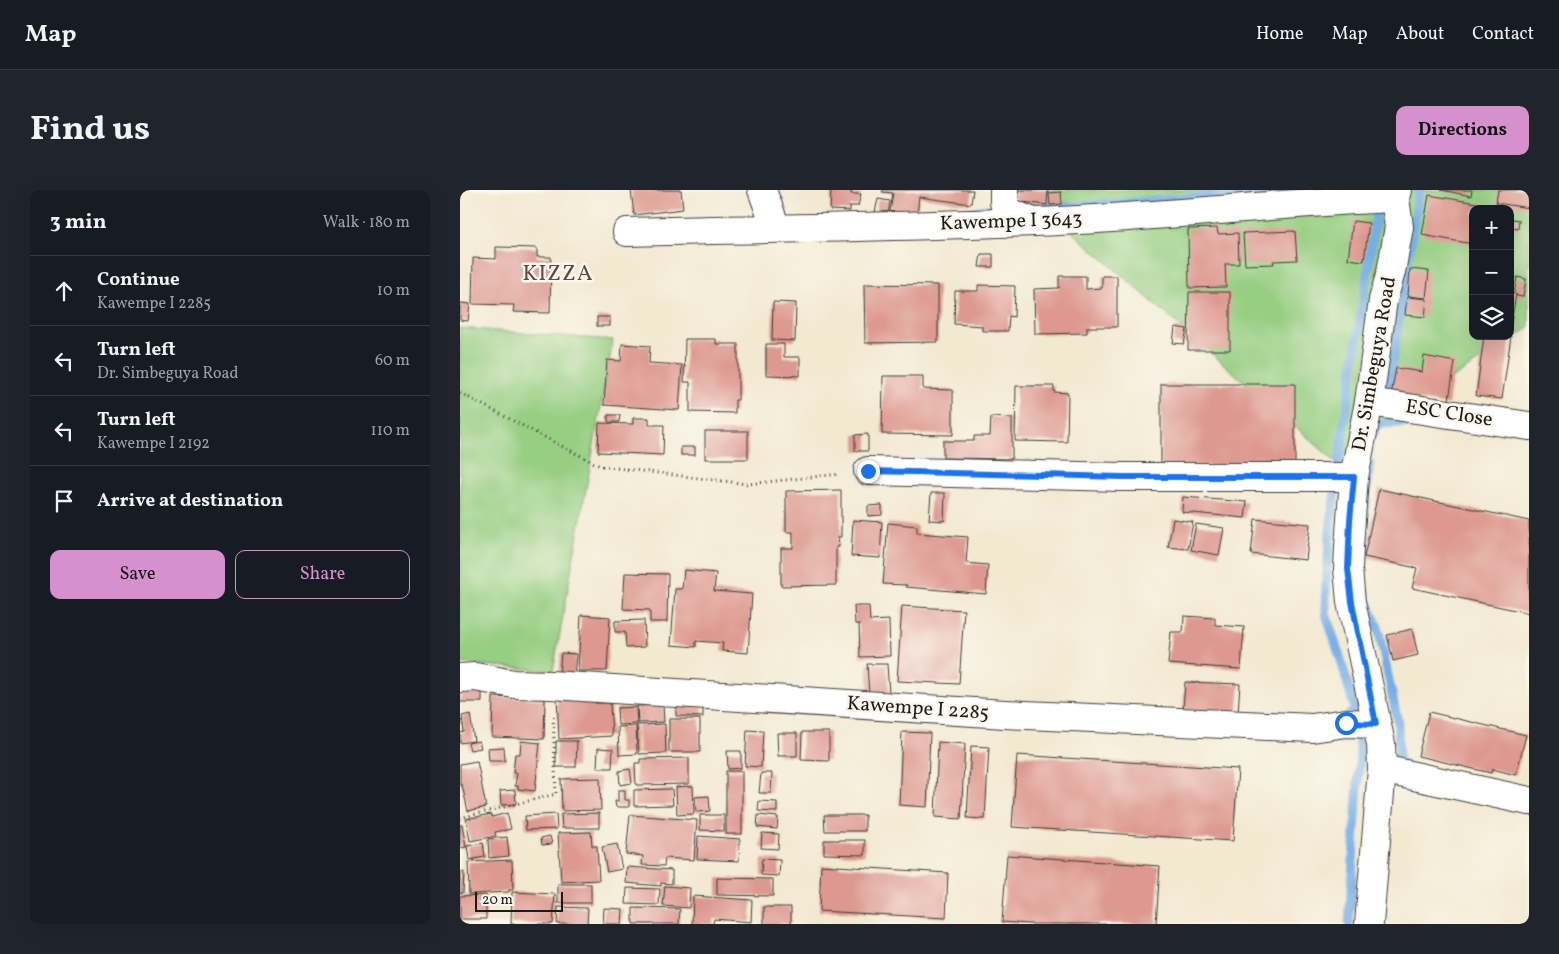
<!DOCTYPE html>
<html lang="en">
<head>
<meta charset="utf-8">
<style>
	body { margin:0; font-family:Vollkorn,serif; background:#20242c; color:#f1f3f6 }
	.controls { position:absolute; right:15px; top:15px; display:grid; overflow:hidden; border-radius:10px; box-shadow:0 5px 20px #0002 }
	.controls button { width:45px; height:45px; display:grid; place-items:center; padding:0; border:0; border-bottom:1px solid #363941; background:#171b24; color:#f1f3f6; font:25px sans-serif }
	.scale { position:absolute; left:15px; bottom:12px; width:88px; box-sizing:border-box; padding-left:5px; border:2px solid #1c1c1c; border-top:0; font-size:14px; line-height:18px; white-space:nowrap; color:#1c1c1c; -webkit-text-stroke:4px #fbf7ec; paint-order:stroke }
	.stop { position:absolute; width:15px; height:15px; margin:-11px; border:4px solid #1a73e8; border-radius:50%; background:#fff }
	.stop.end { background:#1a73e8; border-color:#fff; box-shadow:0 1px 5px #0008 }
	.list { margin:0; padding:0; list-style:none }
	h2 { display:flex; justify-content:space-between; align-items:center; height:65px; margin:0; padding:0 20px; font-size:21px }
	h2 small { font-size:16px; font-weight:400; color:#9ea1a6 }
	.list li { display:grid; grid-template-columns:32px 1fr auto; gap:15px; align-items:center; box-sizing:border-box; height:70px; padding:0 20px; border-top:1px solid #363941 }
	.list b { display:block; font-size:19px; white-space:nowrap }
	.list p { margin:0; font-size:16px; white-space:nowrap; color:#9ea1a6 }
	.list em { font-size:16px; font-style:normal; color:#9ea1a6 }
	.actions { display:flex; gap:10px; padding:15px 20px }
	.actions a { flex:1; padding:11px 0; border:1px solid #d690ce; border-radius:10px; text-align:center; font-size:18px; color:#d690ce }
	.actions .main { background:#d690ce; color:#111 }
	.icon { flex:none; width:28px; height:28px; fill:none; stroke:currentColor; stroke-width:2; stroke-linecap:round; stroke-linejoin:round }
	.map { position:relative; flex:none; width:1069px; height:734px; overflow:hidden; border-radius:10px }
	header { display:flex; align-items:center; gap:30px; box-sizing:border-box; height:70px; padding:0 25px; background:#171b24; border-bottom:1px solid #363941 }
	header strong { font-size:24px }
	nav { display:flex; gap:28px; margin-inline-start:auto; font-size:18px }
	.intro { display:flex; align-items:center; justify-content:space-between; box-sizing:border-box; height:120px; padding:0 30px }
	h1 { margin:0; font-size:35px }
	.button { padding:12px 22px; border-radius:10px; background:#d690ce; color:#111; font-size:18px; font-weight:700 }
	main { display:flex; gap:30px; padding:0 30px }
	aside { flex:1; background:#171b24; border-radius:10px; box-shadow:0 5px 20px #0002 }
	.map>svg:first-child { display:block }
</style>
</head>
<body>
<header>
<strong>Map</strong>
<nav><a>Home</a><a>Map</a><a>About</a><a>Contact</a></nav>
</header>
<div class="intro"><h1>Find us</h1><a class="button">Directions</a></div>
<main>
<aside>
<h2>3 min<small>Walk · 180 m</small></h2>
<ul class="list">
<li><svg class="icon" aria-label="ahead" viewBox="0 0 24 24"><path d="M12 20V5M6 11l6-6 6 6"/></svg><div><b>Continue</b><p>Kawempe I 2285</p></div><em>10 m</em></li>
<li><svg class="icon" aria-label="left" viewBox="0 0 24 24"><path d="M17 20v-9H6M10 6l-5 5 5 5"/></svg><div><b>Turn left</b><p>Dr. Simbeguya Road</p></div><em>60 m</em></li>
<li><svg class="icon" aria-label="left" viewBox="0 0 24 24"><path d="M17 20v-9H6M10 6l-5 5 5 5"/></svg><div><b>Turn left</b><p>Kawempe I 2192</p></div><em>110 m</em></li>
<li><svg class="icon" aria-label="arrive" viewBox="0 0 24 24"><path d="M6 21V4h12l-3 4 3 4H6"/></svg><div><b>Arrive at destination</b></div></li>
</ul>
<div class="actions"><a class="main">Save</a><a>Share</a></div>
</aside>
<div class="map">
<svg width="1069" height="734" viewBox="0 0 1069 734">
	<rect width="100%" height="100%" fill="#fbf7ec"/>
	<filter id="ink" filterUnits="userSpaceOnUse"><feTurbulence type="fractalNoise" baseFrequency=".02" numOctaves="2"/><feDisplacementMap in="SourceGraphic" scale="10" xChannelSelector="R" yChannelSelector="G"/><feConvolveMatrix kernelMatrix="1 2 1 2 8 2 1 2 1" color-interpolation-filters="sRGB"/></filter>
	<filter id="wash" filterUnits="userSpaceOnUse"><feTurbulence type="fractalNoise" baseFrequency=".0096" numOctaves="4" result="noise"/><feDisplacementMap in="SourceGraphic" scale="20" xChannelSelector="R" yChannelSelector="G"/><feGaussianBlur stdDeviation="1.12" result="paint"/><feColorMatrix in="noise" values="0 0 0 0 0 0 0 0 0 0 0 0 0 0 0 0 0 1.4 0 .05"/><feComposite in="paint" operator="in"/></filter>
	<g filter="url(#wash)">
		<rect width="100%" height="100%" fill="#f2e9d1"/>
		<g fill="#96ce82" stroke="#59754f" fill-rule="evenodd">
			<path d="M564,0H1069V138L905,246L876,272ZM1013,19H1050V146H1013Z"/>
			<polygon points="0,138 153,150 93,481 0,473"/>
		</g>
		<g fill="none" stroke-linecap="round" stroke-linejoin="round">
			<g stroke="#75ade5" stroke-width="9">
				<polyline points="560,15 587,17 620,16 835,0"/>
				<polyline points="510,22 542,17"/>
				<polyline points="927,207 959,0"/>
				<polyline points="914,243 917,234 964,232"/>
				<polyline points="903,340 910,273"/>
				<polyline points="900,393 918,437 938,533 939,574 944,575"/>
				<polyline points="886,527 895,520 881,470 866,424 866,393 871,332 883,244 918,13"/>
				<polyline points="888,545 898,545 900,562 889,734"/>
			</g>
		</g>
		<g id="blocks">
			<g fill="#dd988f">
				<polygon points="171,0 221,0 223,19 174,25"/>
				<polygon points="371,0 391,0 391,4 401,4 398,16 390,16 390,21 370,20"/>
				<polygon points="423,0 513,0 511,14 459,7 457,26 430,22 433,3 422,2"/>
				<polygon points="555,0 588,0 587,15 554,11"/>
				<polygon points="981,0 1012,0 1011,6"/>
				<polygon points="1038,0 1069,0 1069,18 1036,13"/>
				<polygon points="601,2 602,14 590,15 589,3"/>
				<polygon points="969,5 1046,18 1046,19 1013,19 1013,54 962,45"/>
				<polygon points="418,9 430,11 428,24 415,22"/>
				<polygon points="1052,29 1059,30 1058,39 1051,38"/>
				<polygon points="893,31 909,33 904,71 888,69"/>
				<polygon points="757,38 758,44 778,43 779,74 765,74 766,97 729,98 728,39"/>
				<polygon points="835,41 837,70 813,71 814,74 785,75 783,43"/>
				<polygon points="36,57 77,58 77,67 91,67 90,123 53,122 54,115 12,114 13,68 36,69"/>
				<polygon points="521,64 533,64 533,77 519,77"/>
				<polygon points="950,79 969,81 966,108 948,106"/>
				<polygon points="599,86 626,86 626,99 642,98 642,86 657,86 657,137 627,137 627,143 575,144 574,99 599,98"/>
				<polygon points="1057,87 1066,89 1063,107 1057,106 1056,104 1050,140 1050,104 1054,104"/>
				<polygon points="404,94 478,95 478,152 405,153"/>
				<polygon points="518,95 555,96 554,127 549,126 548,141 522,141 522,136 494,134 495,101 518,101"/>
				<polygon points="729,102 770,102 770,160 728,160"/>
				<polygon points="947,107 967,109 965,127 945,125"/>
				<polygon points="313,112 336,113 335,151 312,150"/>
				<polygon points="0,113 10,114 8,131 0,130"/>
				<rect x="137" y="127" width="13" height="9"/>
				<polygon points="715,137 727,139 724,154 713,153"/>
				<polygon points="1024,146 1051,146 1042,209 1016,206"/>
				<polygon points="225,149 256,149 256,154 278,154 278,210 275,210 275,223 230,222 230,192 224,192"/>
				<polygon points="162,154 190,156 189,173 222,175 219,220 144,215 147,170 161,171"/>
				<polygon points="306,154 324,154 324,167 340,167 340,186 306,185"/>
				<polygon points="964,166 995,172 988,215 931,205 936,178 962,182"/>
				<polygon points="423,186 463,186 463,199 493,200 493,245 422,244"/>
				<rect x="701" y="194" width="134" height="82"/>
				<polygon points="556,196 594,196 594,202 608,203 607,252 555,251"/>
				<polygon points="148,225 160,225 159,232 148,232"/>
				<polygon points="531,227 552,228 552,269 483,268 483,251 514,251 514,246 530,246"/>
				<polygon points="173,228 189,228 189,235 204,235 203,265 138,262 139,233 173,234"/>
				<rect x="245" y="241" width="43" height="28"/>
				<polygon points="408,244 408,261 395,261 395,245"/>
				<rect x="221" y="257" width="14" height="8"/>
				<polygon points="919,299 1069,331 1069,423 952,398 957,378 904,367"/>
				<polygon points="381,300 381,347 378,347 379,357 376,357 376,395 321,396 321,358 333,358 333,342 326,342 326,301"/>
				<polygon points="471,303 485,303 484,331 469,330"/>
				<polygon points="723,307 787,312 785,328 722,322"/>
				<polygon points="422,315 422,325 408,326 408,316"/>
				<polygon points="713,329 733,332 728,359 708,357"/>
				<polygon points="795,329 850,334 846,370 791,364"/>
				<polygon points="393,330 422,332 420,368 391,366"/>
				<polygon points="428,333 457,336 457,343 508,347 506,373 528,375 526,404 446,397 447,395 423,394"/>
				<polygon points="736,334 764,338 759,365 731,360"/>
				<polygon points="224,380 256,383 254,401 292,404 288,463 262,461 263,453 236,451 236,457 211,455 215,399 222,399"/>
				<polygon points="165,383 208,384 207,432 190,432 190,420 163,419"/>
				<polygon points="394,416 409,416 410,431 429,430 430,466 400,467 399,434 395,434"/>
				<polygon points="442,416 504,420 499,494 437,491"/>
				<polygon points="121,425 150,427 147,481 118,481"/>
				<polygon points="724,426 755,428 755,435 784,437 781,479 708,474 711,442 723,442"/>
				<polygon points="184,430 185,457 166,458 165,442 155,442 155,431"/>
				<polygon points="952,439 958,465 933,471 927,445"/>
				<polygon points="101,463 116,464 114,488 99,487"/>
				<polygon points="407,474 427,474 429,504 409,505"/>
				<polygon points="725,492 780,494 778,523 723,520"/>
				<polygon points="1,493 22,493 22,512 0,512"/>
				<polygon points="135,501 135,513 150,513 152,546 99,549 97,507"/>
				<polygon points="33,507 85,509 84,549 32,547"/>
				<polygon points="216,513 243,513 243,527 216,526"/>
				<polygon points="203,515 204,532 178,533 177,516"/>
				<polygon points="176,517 177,534 158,535 157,518"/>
				<polygon points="969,522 1066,545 1056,585 1032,579 1031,583 958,566"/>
				<polygon points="10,524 14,551 0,553 0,543 4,542 2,526"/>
				<rect x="209" y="529" width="31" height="33"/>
				<polygon points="205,534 206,563 179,564 177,535"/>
				<polygon points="176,536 177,564 159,565 158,537"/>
				<polygon points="287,540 303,541 301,577 285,576"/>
				<polygon points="342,542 369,542 369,571 341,570"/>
				<polygon points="442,542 470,543 467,617 439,615"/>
				<polygon points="317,543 337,543 337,566 318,566"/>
				<polygon points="19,551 21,558 10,560 8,553"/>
				<polygon points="61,551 80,553 75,601 58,599 58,596 55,596 57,583 53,583 55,564 60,564"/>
				<polygon points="96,551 117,551 116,577 96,577"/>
				<polygon points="478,552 505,554 501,629 475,627"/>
				<polygon points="511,556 529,557 525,629 507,628"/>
				<polygon points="44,557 45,571 29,571 28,558"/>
				<polygon points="138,558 153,559 152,578 137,578"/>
				<polygon points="267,561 281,561 281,578 268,579"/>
				<polygon points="557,565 778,579 773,651 552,637"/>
				<polygon points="229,568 229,594 176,595 175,573 180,573 180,569"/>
				<polygon points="17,571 26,617 8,621 2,595 0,595 0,574"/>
				<polygon points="170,579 172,593 160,595 159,581"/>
				<rect x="266" y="581" width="16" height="63"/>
				<polygon points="301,583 312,583 311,603 299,603"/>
				<polygon points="140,588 141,620 102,621 101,589"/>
				<polygon points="233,596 234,624 217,625 216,597"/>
				<polygon points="212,599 213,615 174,616 174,600"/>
				<polygon points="55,600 56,614 41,615 40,601"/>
				<polygon points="158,600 165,600 165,610 169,610 169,617 156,617 155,611 158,611"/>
				<polygon points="249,606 250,621 236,622 235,607"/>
				<polygon points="299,611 317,612 317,622 298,621"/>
				<polygon points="47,623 51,639 35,642 36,646 10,651 6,629 31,624 32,627"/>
				<polygon points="139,623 139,638 102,638 101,624"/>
				<polygon points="96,624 97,639 66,640 65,626"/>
				<polygon points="170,625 237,630 234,670 205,668 204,676 182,675 183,666 166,664"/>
				<polygon points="240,625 264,625 264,641 240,640"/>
				<polygon points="298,625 318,627 317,639 297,637"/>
				<polygon points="364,625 405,625 405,641 365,641"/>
				<polygon points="0,635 2,635 6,657 0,658"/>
				<polygon points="131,642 132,656 137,656 139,690 101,692 98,643"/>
				<polygon points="302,643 319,644 318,659 301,658"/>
				<polygon points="90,646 92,654 82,655 81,648"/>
				<polygon points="238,646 280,649 279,671 237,669"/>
				<polygon points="47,647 49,666 29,668 28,649"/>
				<polygon points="364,650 405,650 405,665 364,664"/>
				<polygon points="23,653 25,667 9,670 7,656"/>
				<polygon points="157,654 162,679 147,682 142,657"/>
				<polygon points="547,665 700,676 696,734 569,734 542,732"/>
				<polygon points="302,669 320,670 319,686 301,685"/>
				<polygon points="52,670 53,700 49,700 49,702 9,704 8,672"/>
				<polygon points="361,675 488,683 486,728 359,721"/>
				<polygon points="167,677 212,680 212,694 201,693 201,696 166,693"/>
				<polygon points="0,682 4,682 3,703 0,703"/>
				<polygon points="257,688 313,689 313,706 257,705"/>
				<rect x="98" y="694" width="33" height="19"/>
				<polygon points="205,696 230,698 229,718 203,716"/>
				<polygon points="167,698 200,699 199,715 166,714"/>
				<polygon points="52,702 95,704 93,734 51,734"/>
				<polygon points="26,705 26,729 0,729 0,706"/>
				<polygon points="233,706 292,710 291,732 254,729 253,734 232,734"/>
				<polygon points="98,717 128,718 127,734 97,734"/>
				<rect x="304" y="717" width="27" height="17"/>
				<polygon points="144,718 163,719 162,734 143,734"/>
				<polygon points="173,718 220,719 219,734 173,734"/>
			</g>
		</g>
	</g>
	<g filter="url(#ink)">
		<use href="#blocks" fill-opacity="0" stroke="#3c3b37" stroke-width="1"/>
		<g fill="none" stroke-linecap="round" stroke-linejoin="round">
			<g stroke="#3c3b37" stroke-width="30">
				<g id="minor">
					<polyline points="302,0 316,38"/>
					<polyline points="544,0 544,12 546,21 573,32"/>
					<path d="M167,42C302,39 437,37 573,32C694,28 814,13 935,8"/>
					<polyline points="909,212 1069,236"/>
					<polyline points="408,281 662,287 894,287"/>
					<polyline points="0,488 15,487 54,494 91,495 545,524 852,538 886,533 916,534"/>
					<polyline points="922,579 1069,611"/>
					<polyline points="909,734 922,579 921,554 891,412 888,379 889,357 894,287 909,212 923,110 931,82 939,37 935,8 937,0"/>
				</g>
			</g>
			<g stroke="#3c3b37" stroke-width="3" stroke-dasharray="1 4" stroke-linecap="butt">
				<polyline points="0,203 140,276 288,294 380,284"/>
				<polyline points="0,628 96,604 93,523"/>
			</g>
			<use href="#minor" stroke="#fff" stroke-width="28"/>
		</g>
	</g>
	<g fill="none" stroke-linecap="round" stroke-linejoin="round" filter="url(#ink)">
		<polyline stroke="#1a73e8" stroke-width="6" points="408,281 662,287 894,287 890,331 888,379 892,412 916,534 886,533"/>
	</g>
	<g text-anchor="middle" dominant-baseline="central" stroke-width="5" stroke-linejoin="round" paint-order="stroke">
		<g font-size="20" fill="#1c1c1c" stroke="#fbf7ec">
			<text transform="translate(551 32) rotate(-2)">Kawempe I 3643</text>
			<text transform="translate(915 174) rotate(-80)">Dr. Simbeguya Road</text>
			<text transform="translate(989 224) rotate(9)">ESC Close</text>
			<text transform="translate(458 519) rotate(4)">Kawempe I 2285</text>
		</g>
		<g font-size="22" letter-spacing="1" fill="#604744" stroke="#fbf7ec">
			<text x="98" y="84">KIZZA</text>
		</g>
	</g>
</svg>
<div class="controls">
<button>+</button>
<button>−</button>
<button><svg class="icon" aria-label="layers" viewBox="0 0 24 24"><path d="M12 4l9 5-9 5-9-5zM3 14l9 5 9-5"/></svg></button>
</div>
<div class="scale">20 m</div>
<div class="stop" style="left:886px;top:533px"></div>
<div class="stop end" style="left:408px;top:281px"></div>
</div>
</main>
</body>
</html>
